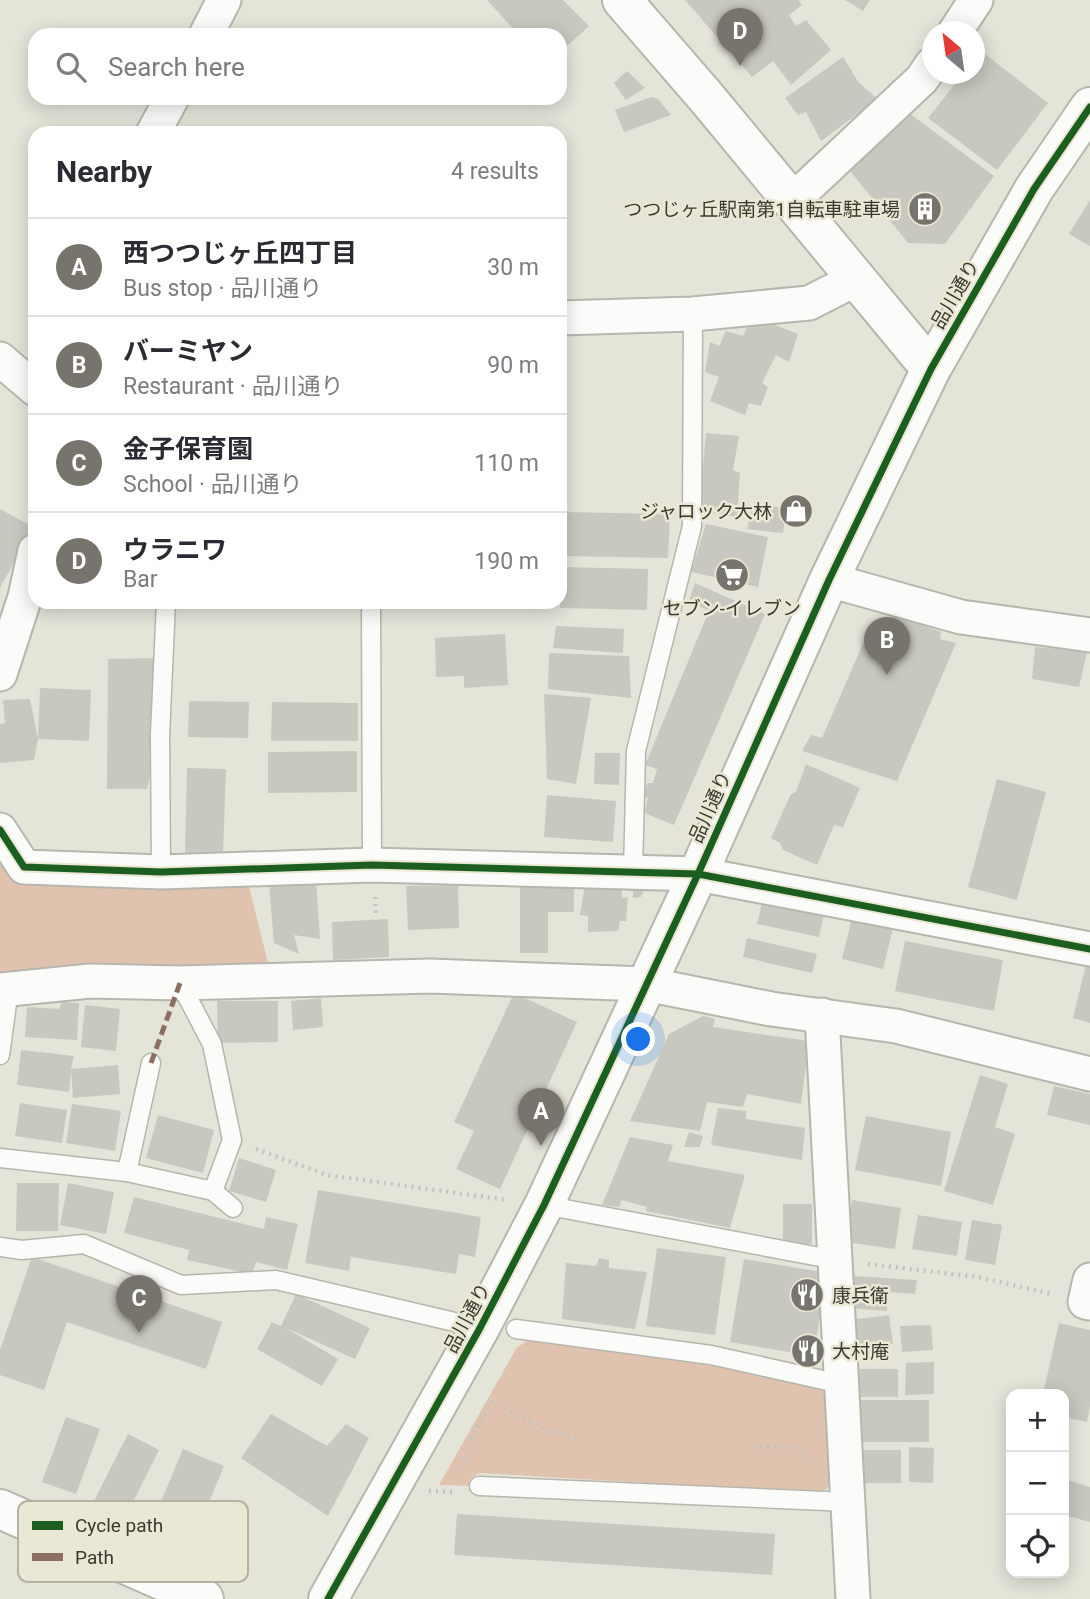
<!DOCTYPE html>
<html lang="en">
<head>
<meta charset="utf-8">
<style>
	body { margin:0; font-family:Roboto,"Noto Sans JP",sans-serif; background:#f7f7f7; color:#2b2b33 }
	.controls { position:absolute; right:21px; bottom:21px; display:grid; overflow:hidden; border-radius:14px; box-shadow:0 4px 18px #0003 }
	.controls button { width:63px; height:63px; display:grid; place-items:center; padding:0; border:0; border-bottom:2px solid #e1e1e2; background:#fff; color:#2b2b33; font:35px sans-serif }
	.compass { position:absolute; left:922px; top:21px; width:63px; height:63px; border-radius:50%; background:#fff; box-shadow:0 4px 18px #0003; rotate:331deg }
	.you { position:absolute; left:639px; top:1040px; width:24px; height:24px; margin:-18px; border:5px solid #fff; border-radius:50%; background:#1a73e8; box-shadow:0 0 0 10px #1a73e833 }
	.badge { display:grid; place-items:center; width:46px; height:46px; border-radius:50%; background:#76746c; color:#fff; font-size:23px; font-weight:700 }
	.pin { position:absolute; translate:-50% -58px; filter:drop-shadow(0 2px 4px #0008) }
	.pin::after { content:''; position:absolute; top:37px; width:24px; height:21px; background:inherit; clip-path:polygon(0 0,100% 0,50% 100%) }
	.list { margin:0; padding:0; list-style:none }
	h2 { display:flex; justify-content:space-between; align-items:center; height:91px; margin:0; padding:0 28px; font-size:30px }
	h2 small { font-size:23px; font-weight:400; color:#7c7c81 }
	.list li { display:grid; grid-template-columns:46px 1fr auto; gap:21px; align-items:center; box-sizing:border-box; height:98px; padding:0 28px; border-top:2px solid #e1e1e2 }
	.list b { display:block; font-size:26px; white-space:nowrap }
	.list p { margin:0; font-size:23px; white-space:nowrap; color:#7c7c81 }
	.list em { font-size:23px; font-style:normal; color:#7c7c81 }
	.icon { flex:none; width:38px; height:38px; fill:none; stroke:currentColor; stroke-width:2; stroke-linecap:round; stroke-linejoin:round }
	.map { position:relative; flex:none; width:1090px; height:1599px; overflow:hidden }
	.search { position:absolute; background:#fff; box-shadow:0 4px 18px #0003; left:28px; top:28px; width:539px; height:77px; display:flex; align-items:center; gap:18px; box-sizing:border-box; padding:0 24px; border-radius:21px; color:#7c7c81; font-size:26px }
	.panel { position:absolute; background:#fff; box-shadow:0 4px 18px #0003; left:28px; top:126px; width:539px; height:483px; border-radius:21px }
	.map>svg:first-child { display:block }
</style>
</head>
<body>
<div class="map">
<svg width="1090" height="1599" viewBox="0 0 1090 1599">
	<rect width="100%" height="100%" fill="#e5e4d9"/>
	<g fill="#e0c3af">
		<polygon points="0,848 248,882 270,971 118,963 0,976"/>
		<polygon points="529,1340 720,1367 828,1389 833,1476 827,1489 815,1493 479,1473 469,1480 471,1486 439,1485 517,1347"/>
	</g>
	<g fill="#c8c8c0">
		<polygon points="487,0 563,0 589,26 565,48 560,45 560,35 519,35"/>
		<polygon points="685,0 798,0 802,5 789,15 796,26 806,20 831,50 791,85 773,61 752,77"/>
		<polygon points="845,0 870,0 863,11"/>
		<polygon points="981,51 1048,103 997,170 928,118 963,74 974,74 974,59"/>
		<polygon points="843,57 859,83 878,99 821,141 806,112 798,115 785,98"/>
		<polygon points="627,71 645,88 626,100 614,83"/>
		<polygon points="651,97 658,99 671,115 624,132 615,110"/>
		<polygon points="905,110 994,176 945,244 908,243 847,167"/>
		<polygon points="1090,200 1090,246 1069,234"/>
		<polygon points="749,323 770,323 798,334 789,362 776,355 762,383 768,387 761,406 749,403 745,415 710,401 719,377 705,372 710,342 719,346 726,331 743,336"/>
		<polygon points="706,433 739,436 733,470 740,473 737,517 699,511"/>
		<polygon points="753,504 787,508 783,533 747,529"/>
		<polygon points="0,509 33,527 0,588"/>
		<polygon points="560,512 670,514 668,558 560,556"/>
		<polygon points="706,524 768,537 758,587 691,572"/>
		<polygon points="561,567 648,569 647,610 560,608"/>
		<polygon points="695,583 765,614 674,825 644,813 648,798 643,797 647,783 653,783 657,769 645,765 709,611 689,601"/>
		<polygon points="894,614 941,632 940,639 956,643 897,781 802,751 811,735 822,738 868,632 885,638"/>
		<polygon points="556,626 624,629 623,653 553,648"/>
		<polygon points="505,634 508,685 464,688 464,676 436,677 435,638"/>
		<polygon points="1035,647 1087,652 1079,687 1032,679"/>
		<polygon points="549,653 629,656 631,698 548,689"/>
		<polygon points="158,658 160,735 147,789 107,789 108,659"/>
		<polygon points="40,688 91,690 89,741 38,739"/>
		<polygon points="544,694 591,698 576,784 547,779"/>
		<polygon points="30,699 38,739 34,760 0,763 0,724 5,723 3,700"/>
		<polygon points="189,701 249,702 248,738 188,737"/>
		<polygon points="272,702 358,703 358,741 271,741"/>
		<polygon points="357,751 357,792 268,793 268,752"/>
		<polygon points="595,753 620,753 619,785 594,784"/>
		<polygon points="806,764 860,788 843,827 834,825 817,865 783,850 780,843 771,838 791,794 796,792"/>
		<polygon points="187,768 226,769 223,854 185,853"/>
		<polygon points="997,779 1046,792 1017,900 968,887"/>
		<polygon points="547,795 616,801 613,842 544,837"/>
		<polygon points="316,881 320,939 294,935 299,954 274,943 269,885"/>
		<polygon points="520,881 574,881 574,912 548,912 548,953 520,953"/>
		<polygon points="621,881 622,898 628,897 626,921 620,921 618,931 588,932 588,916 580,915 585,885"/>
		<polygon points="633,882 642,885 644,890 641,897 633,898"/>
		<polygon points="458,885 459,928 408,930 406,886"/>
		<polygon points="762,903 824,915 819,937 757,924"/>
		<polygon points="853,914 894,924 883,969 842,959"/>
		<polygon points="388,919 389,957 333,960 332,922"/>
		<polygon points="747,938 817,954 812,973 743,957"/>
		<polygon points="905,941 1003,960 994,1011 895,991"/>
		<polygon points="1087,961 1090,962 1090,1023 1073,1018"/>
		<polygon points="514,993 577,1022 500,1189 456,1169 474,1131 454,1122"/>
		<polygon points="321,998 323,1027 293,1030 291,1001"/>
		<polygon points="217,1001 278,1001 278,1042 218,1043"/>
		<polygon points="62,1002 79,1003 77,1040 25,1037 27,1007 59,1009"/>
		<polygon points="85,1005 120,1009 116,1051 81,1047"/>
		<polygon points="703,1016 715,1019 713,1027 809,1041 801,1104 747,1094 743,1107 707,1102 700,1131 630,1121 669,1034"/>
		<polygon points="21,1050 74,1056 71,1069 118,1065 120,1094 73,1098 71,1069 69,1092 17,1085"/>
		<polygon points="980,1075 1008,1084 995,1127 1015,1134 993,1205 944,1191"/>
		<polygon points="1054,1086 1090,1094 1090,1125 1047,1115"/>
		<polygon points="20,1103 67,1110 62,1143 15,1136"/>
		<polygon points="72,1104 121,1111 115,1151 66,1143"/>
		<polygon points="718,1108 746,1111 746,1119 805,1128 802,1160 711,1145"/>
		<polygon points="158,1115 214,1130 203,1173 146,1158"/>
		<polygon points="866,1116 951,1132 941,1186 855,1170"/>
		<polygon points="689,1132 703,1136 700,1147 684,1147"/>
		<polygon points="630,1137 673,1145 668,1161 745,1175 730,1228 646,1211 647,1207 622,1200 619,1207 602,1205"/>
		<polygon points="239,1158 276,1170 266,1202 229,1191"/>
		<polygon points="17,1183 59,1183 58,1231 16,1231"/>
		<polygon points="68,1183 114,1192 106,1234 60,1225"/>
		<polygon points="318,1190 481,1217 475,1257 459,1254 456,1274 351,1257 349,1271 305,1263"/>
		<polygon points="134,1197 264,1229 266,1217 298,1224 287,1270 256,1262 252,1274 187,1260 189,1250 124,1233"/>
		<polygon points="852,1200 901,1208 895,1249 845,1242"/>
		<rect x="783" y="1204" width="29" height="40"/>
		<polygon points="918,1215 962,1222 957,1256 912,1249"/>
		<polygon points="972,1220 1002,1225 995,1265 965,1260"/>
		<polygon points="657,1248 726,1257 715,1335 646,1326"/>
		<polygon points="32,1257 222,1322 206,1369 67,1322 44,1390 0,1375 0,1350"/>
		<polygon points="599,1258 609,1260 609,1268 647,1272 635,1329 562,1319 566,1263 596,1266"/>
		<polygon points="744,1259 828,1273 813,1356 730,1342"/>
		<polygon points="852,1276 917,1280 915,1294 888,1292 887,1311 849,1308"/>
		<polygon points="296,1294 370,1328 355,1359 284,1327 338,1359 322,1386 257,1349 272,1322 281,1326"/>
		<polygon points="889,1315 893,1344 853,1349 850,1320"/>
		<polygon points="1059,1323 1090,1330 1090,1405 1087,1422 1064,1417 1064,1394 1043,1394"/>
		<polygon points="931,1325 933,1350 902,1352 900,1326"/>
		<polygon points="934,1362 934,1394 905,1395 906,1363"/>
		<rect x="859" y="1369" width="39" height="28"/>
		<rect x="859" y="1400" width="70" height="42"/>
		<polygon points="271,1414 327,1446 346,1424 369,1438 328,1516 241,1458"/>
		<polygon points="66,1417 100,1429 76,1494 42,1482"/>
		<polygon points="128,1434 159,1450 123,1522 91,1507"/>
		<polygon points="909,1447 934,1448 933,1483 909,1482"/>
		<polygon points="183,1449 224,1466 190,1547 149,1530"/>
		<polygon points="862,1450 901,1450 901,1483 861,1483"/>
		<polygon points="1068,1480 1090,1487 1090,1522 1064,1515 1064,1491"/>
		<polygon points="457,1514 775,1534 772,1575 454,1555"/>
	</g>
	<g fill="none" stroke-linecap="round" stroke-linejoin="round">
		<g stroke="#b7b6ae" stroke-width="21">
			<g id="lane">
				<polyline points="371,602 372,865"/>
				<polyline points="161,872 160,735 166,602"/>
				<polyline points="633,872 636,751 692,526 693,314"/>
				<polyline points="180,983 212,1044 232,1140 213,1191"/>
				<polyline points="0,1055 9,989"/>
				<polyline points="0,1158 127,1172 213,1191 233,1208"/>
				<polyline points="127,1172 151,1063"/>
				<polyline points="544,1205 836,1260"/>
				<polyline points="0,1247 22,1250 84,1244 181,1285 276,1280 480,1328"/>
				<polyline points="516,1329 711,1355 841,1384"/>
				<polyline points="479,1486 848,1502"/>
			</g>
		</g>
		<g stroke="#b7b6ae" stroke-width="37">
			<g id="street">
				<polyline points="955,32 976,0"/>
				<polyline points="206,35 224,0"/>
				<polyline points="153,133 172,98"/>
				<polyline points="792,201 922,79 932,64"/>
				<polyline points="560,318 693,314 809,303 856,279"/>
				<polyline points="0,359 35,389"/>
				<polyline points="829,580 961,617 1090,635"/>
				<polyline points="0,674 25,597 35,551"/>
				<polyline points="0,830 24,867 161,872 372,865 698,874 1090,949"/>
				<polyline points="0,990 90,981 180,983 430,976 646,984 771,1009 896,1026 1090,1074"/>
				<polyline points="822,1015 853,1599"/>
				<polyline points="1090,1280 1085,1302 1090,1303"/>
			</g>
		</g>
		<g stroke="#b7b6ae" stroke-width="42">
			<g id="secondary">
				<polyline points="622,0 706,97 931,369"/>
				<polyline points="0,1509 204,1599"/>
				<polyline points="328,1599 480,1328 544,1205 698,874 829,580 931,369 1034,189 1090,107"/>
			</g>
		</g>
		<g stroke="#c4c3be" stroke-width="4.5" stroke-dasharray="2 5" stroke-linecap="butt">
			<polyline points="375,897 376,917"/>
			<polyline points="256,1149 327,1175 507,1200"/>
			<polyline points="868,1264 978,1277 1052,1294"/>
			<polyline points="746,1448 787,1446 798,1449 810,1465"/>
			<polyline points="468,1465 464,1456 475,1430 493,1402 545,1430 577,1439"/>
			<polyline points="429,1491 455,1492"/>
		</g>
		<use href="#lane" stroke="#fbfbf9" stroke-width="18"/>
		<use href="#street" stroke="#fbfbf9" stroke-width="33"/>
		<use href="#secondary" stroke="#fbfbf9" stroke-width="38"/>
		<polyline stroke="#8d6e63" stroke-width="5" stroke-dasharray="10 5" stroke-linecap="butt" points="151,1063 180,983"/>
		<g stroke="#eae7d4" stroke-width="11">
			<g id="cycleway">
				<polyline points="0,830 24,867 161,872 372,865 698,874 1090,949"/>
				<polyline points="328,1599 480,1328 544,1205 698,874 829,580 931,369 1034,189 1090,107"/>
			</g>
		</g>
		<use href="#cycleway" stroke="#1b5e20" stroke-width="7"/>
	</g>
	<defs>
		<g id="building-disc" transform="scale(1.75)"><circle r="9.5" fill="#76746c" stroke="#eae7d4"/><path d="M-4-6H4V6H1V3H-1V6H-4ZM-2.5-4.3h1.7v1.8h-1.7ZM.8-4.3h1.7v1.8H.8ZM-2.5-1h1.7V.8h-1.7ZM.8-1h1.7V.8H.8Z" fill="#fff"/></g>
		<g id="shop-disc" transform="scale(1.75)"><circle r="9.5" fill="#76746c" stroke="#eae7d4"/><path d="M-5-2.5h2.3a2.7 3.5 0 0 1 5.4 0H5L5.5 6h-11ZM-1.5-2.5h3a1.5 2.3 0 0 0-3 0Z" fill="#fff"/></g>
		<g id="supermarket-disc" transform="scale(1.75)"><circle r="9.5" fill="#76746c" stroke="#eae7d4"/><path d="M-6-5.5h2.5l.6 2H6L4.5 2H-2.5L-4.4-4H-6ZM-1.5 3.2a1.3 1.3 0 1 0 .1 0ZM3 3.2a1.3 1.3 0 1 0 .1 0Z" fill="#fff"/></g>
		<g id="restaurant-disc" transform="scale(1.75)"><circle r="9.5" fill="#76746c" stroke="#eae7d4"/><path d="M-5-6h1v4h1v-4h1v4h1v-4h1v5L-1.5 .5V6h-2V.5L-5-1ZM5-6V6H3V1.5H1.5Q1.5-4 5-6Z" fill="#fff"/></g>
	</defs>
	<g fill-rule="evenodd">
		<use href="#building-disc" x="925" y="209"/>
		<use href="#shop-disc" x="796" y="511"/>
		<use href="#supermarket-disc" x="732" y="575"/>
		<use href="#restaurant-disc" x="807" y="1295"/>
		<use href="#restaurant-disc" x="808" y="1351"/>
	</g>
	<g text-anchor="middle" dominant-baseline="central" stroke-width="5" stroke-linejoin="round" paint-order="stroke">
		<g font-size="19" fill="#3a3831" stroke="#eae7d4" text-anchor="end">
			<text x="900" y="209">つつじヶ丘駅南第1自転車駐車場</text>
			<text x="772" y="511">ジャロック大林</text>
			<text x="732" y="608" text-anchor="middle">セブン-イレブン</text>
			<text x="832" y="1295" text-anchor="start">康兵衛</text>
			<text x="832" y="1351" text-anchor="start">大村庵</text>
		</g>
		<g font-size="19" fill="#3a3831" stroke="#eae7d4">
			<text transform="translate(955 294) rotate(-60)">品川通り</text>
			<text transform="translate(710 807) rotate(-66)">品川通り</text>
			<text transform="translate(467 1318) rotate(-62)">品川通り</text>
		</g>
	</g>
	<rect x="18" y="1501" width="230" height="81" rx="10" fill="#eae7d4" stroke="#b5b2a3" stroke-width="2"/>
	<rect x="32" y="1521" width="31" height="9" fill="#1b5e20"/>
	<rect x="32" y="1553" width="31" height="8" fill="#8d6e63"/>
	<g font-size="19" fill="#3a3831">
		<text x="75" y="1532">Cycle path</text>
		<text x="75" y="1564">Path</text>
	</g>
</svg>
<div class="controls">
<button>+</button>
<button>−</button>
<button><svg class="icon" aria-label="locate" viewBox="0 0 24 24"><circle cx="12" cy="12" r="6"/><path d="M12 2v4M12 18v4M2 12h4M18 12h4"/></svg></button>
</div>
<svg class="compass" viewBox="-18 -18 36 36"><path d="M0-13l5 13h-10z" fill="#e53935"/><path d="M0 13l5-13h-10z" fill="#7c7c81"/></svg>
<div class="you"></div>
<div class="pin badge" style="left:541px;top:1146px">A</div>
<div class="pin badge" style="left:887px;top:675px">B</div>
<div class="pin badge" style="left:139px;top:1333px">C</div>
<div class="pin badge" style="left:740px;top:66px">D</div>
<div class="search"><svg class="icon" aria-label="search" viewBox="0 0 24 24"><circle cx="10" cy="10" r="6"/><path d="M15 15l6 6"/></svg>Search here</div>
<section class="panel">
<h2>Nearby<small>4 results</small></h2>
<ul class="list">
<li><span class="badge">A</span><div><b>西つつじヶ丘四丁目</b><p>Bus stop · 品川通り</p></div><em>30 m</em></li>
<li><span class="badge">B</span><div><b>バーミヤン</b><p>Restaurant · 品川通り</p></div><em>90 m</em></li>
<li><span class="badge">C</span><div><b>金子保育園</b><p>School · 品川通り</p></div><em>110 m</em></li>
<li><span class="badge">D</span><div><b>ウラニワ</b><p>Bar</p></div><em>190 m</em></li>
</ul>
</section>
</div>
</body>
</html>
